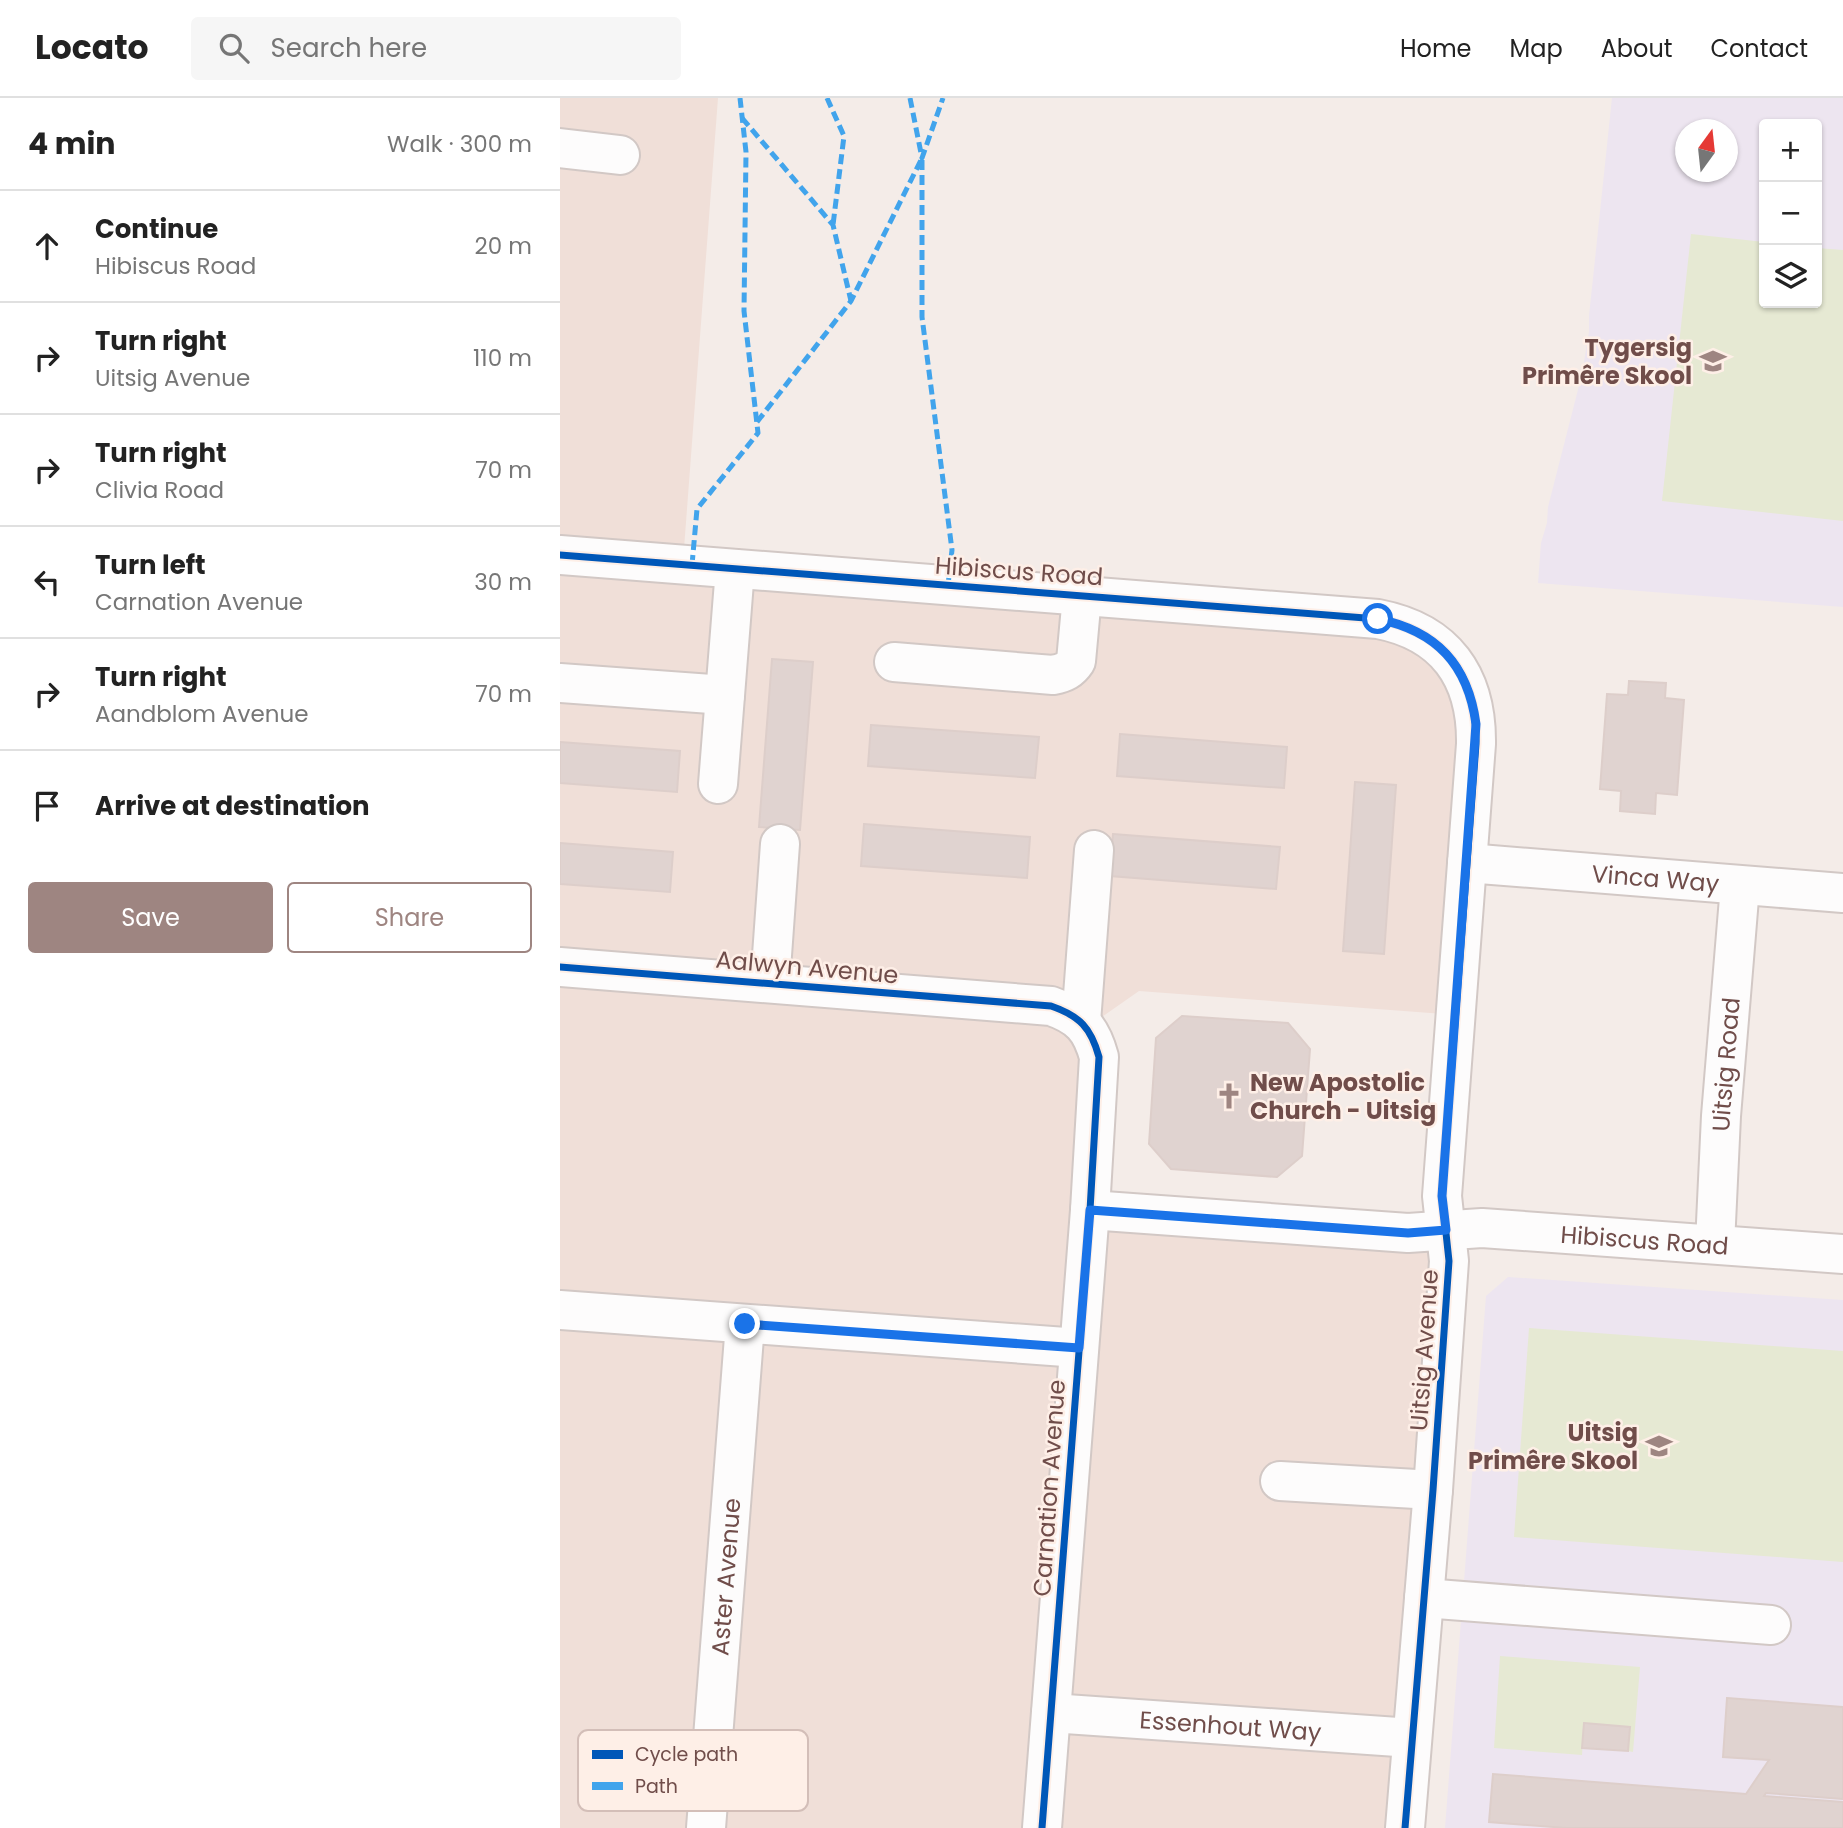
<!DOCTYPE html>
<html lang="en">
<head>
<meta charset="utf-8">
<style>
	body { margin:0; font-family:Poppins,sans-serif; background:#f6f6f6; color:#222 }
	.controls { position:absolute; right:21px; top:21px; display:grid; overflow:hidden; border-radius:7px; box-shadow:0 2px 5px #0004 }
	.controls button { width:63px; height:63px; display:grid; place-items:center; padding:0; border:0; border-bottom:2px solid #e0e0e0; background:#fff; color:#222; font:35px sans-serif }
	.compass { position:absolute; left:1115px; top:21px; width:63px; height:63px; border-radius:50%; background:#fff; box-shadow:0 2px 5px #0004; rotate:15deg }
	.stop { position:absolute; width:21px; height:21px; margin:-16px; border:5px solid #1a73e8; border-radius:50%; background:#fff }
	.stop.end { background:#1a73e8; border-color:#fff; box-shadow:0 2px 7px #0008 }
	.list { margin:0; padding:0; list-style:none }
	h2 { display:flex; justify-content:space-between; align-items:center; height:91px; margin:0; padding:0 28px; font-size:30px }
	h2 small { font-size:23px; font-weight:400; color:#767676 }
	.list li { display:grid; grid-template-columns:46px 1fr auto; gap:21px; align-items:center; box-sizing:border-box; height:112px; padding:0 28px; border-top:2px solid #e0e0e0 }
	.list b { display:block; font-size:26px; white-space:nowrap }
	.list p { margin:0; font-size:23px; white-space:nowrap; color:#767676 }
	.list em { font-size:23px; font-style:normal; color:#767676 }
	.actions { display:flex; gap:14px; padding:21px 28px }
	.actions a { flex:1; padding:16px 0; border:2px solid #9e8581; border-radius:7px; text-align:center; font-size:24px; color:#9e8581 }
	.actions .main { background:#9e8581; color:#fff }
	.icon { flex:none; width:38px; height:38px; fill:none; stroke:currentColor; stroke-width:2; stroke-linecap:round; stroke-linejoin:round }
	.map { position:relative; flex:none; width:1283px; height:1730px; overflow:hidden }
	header { display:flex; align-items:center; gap:42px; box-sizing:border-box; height:98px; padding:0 35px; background:#fff; border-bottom:2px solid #e0e0e0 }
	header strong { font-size:33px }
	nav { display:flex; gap:38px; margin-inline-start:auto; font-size:24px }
	.search { width:490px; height:63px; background:#f6f6f6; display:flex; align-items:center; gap:18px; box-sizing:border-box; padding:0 24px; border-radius:7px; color:#767676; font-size:26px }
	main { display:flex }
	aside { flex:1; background:#fff }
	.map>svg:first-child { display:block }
</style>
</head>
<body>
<header>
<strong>Locato</strong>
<div class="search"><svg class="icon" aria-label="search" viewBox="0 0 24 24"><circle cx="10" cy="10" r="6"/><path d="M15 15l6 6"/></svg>Search here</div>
<nav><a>Home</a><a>Map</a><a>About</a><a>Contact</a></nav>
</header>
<main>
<aside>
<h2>4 min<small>Walk · 300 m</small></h2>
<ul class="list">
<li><svg class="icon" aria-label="ahead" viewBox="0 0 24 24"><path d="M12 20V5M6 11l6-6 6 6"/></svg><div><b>Continue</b><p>Hibiscus Road</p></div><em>20 m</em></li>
<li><svg class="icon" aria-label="right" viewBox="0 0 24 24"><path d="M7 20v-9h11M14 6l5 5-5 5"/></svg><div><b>Turn right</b><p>Uitsig Avenue</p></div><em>110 m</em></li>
<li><svg class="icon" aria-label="right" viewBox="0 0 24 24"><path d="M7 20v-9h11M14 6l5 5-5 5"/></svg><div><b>Turn right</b><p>Clivia Road</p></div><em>70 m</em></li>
<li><svg class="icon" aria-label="left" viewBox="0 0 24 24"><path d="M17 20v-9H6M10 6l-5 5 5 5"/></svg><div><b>Turn left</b><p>Carnation Avenue</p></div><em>30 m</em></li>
<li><svg class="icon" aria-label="right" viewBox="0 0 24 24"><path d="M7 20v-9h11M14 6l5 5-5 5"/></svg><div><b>Turn right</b><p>Aandblom Avenue</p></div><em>70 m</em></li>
<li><svg class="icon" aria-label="arrive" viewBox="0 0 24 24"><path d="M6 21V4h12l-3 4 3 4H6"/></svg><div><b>Arrive at destination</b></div></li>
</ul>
<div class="actions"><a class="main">Save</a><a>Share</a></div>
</aside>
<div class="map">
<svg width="1283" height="1730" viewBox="0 0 1283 1730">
	<rect width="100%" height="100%" fill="#f4ece8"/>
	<polygon fill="#f0dfd8" points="0,0 158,0 123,464 819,518 900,569 897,917 579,893 529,928 532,1110 885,1131 845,1730 0,1730"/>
	<g fill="#ede5f0" fill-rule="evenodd">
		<path d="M1052,0H1283V509L978,485L981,445L987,425L988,409L1022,276L1029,234V218ZM1204,26H1257V205H1204ZM1126,32H1168V74H1126Z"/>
		<polygon points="948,1179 1283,1202 1283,1730 885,1730 926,1198"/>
	</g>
	<g fill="#e6e9d3">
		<polygon points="1131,136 1204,144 1204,205 1257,205 1257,150 1283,152 1283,423 1102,403"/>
		<polygon points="969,1230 1283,1253 1283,1464 954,1439"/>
		<polygon points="940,1558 1080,1569 1073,1654 1068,1653 1069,1629 1024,1625 1022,1657 934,1650"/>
	</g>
	<g fill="#e0d3d0" stroke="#ddceca" stroke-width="2">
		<polygon points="212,561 253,564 240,732 199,729"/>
		<polygon points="1069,583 1106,585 1105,600 1124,602 1117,697 1096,695 1095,716 1060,713 1061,693 1040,691 1047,596 1068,597"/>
		<polygon points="311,627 479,639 475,680 308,668"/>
		<polygon points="560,636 727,649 724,690 557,678"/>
		<polygon points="0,644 120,653 117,694 0,685"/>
		<polygon points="795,684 836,687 824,856 783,853"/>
		<polygon points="304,726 470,739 467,780 301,768"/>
		<polygon points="553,736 720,749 716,791 550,778"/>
		<polygon points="0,745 113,754 110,794 0,786"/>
		<polygon points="622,918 728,925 750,951 742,1058 717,1079 611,1071 589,1046 596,940"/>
		<polygon points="1167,1600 1283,1609 1283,1701 1206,1695 1204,1698 1283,1704 1283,1730 1006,1730 929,1724 933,1676 1186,1696 1209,1662 1163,1659"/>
		<polygon points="1024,1625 1070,1629 1068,1653 1022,1650"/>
	</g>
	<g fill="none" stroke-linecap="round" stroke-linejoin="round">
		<g stroke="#d2c8c5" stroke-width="42">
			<g id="minor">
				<polyline points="0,50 60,57"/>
				<path d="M0,457L818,521C885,534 917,578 916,646L882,1098L889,1163L873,1392L845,1730"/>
				<path d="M334,564L493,577C504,575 510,572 516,563L522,498"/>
				<polyline points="0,585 165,597"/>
				<polyline points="158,686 175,471"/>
				<path id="s1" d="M907,765L1283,795"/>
				<path d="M0,869L491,908C520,918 531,930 539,959L530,1112L482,1730"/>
				<polyline points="210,885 220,746"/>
				<polyline points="521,924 534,752"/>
				<path id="s2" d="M530,1112L848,1135L922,1130L1283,1156"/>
				<path id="s3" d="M1155,1146L1161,1018L1180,788"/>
				<polyline points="0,1212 519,1250"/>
				<polyline points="720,1383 873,1392"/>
				<polyline points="864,1500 1211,1527"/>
				<path id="s4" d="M491,1615L852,1640"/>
				<path id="s5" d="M146,1730L185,1226"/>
			</g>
		</g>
		<use href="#minor" stroke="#fdfcfc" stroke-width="38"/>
		<g stroke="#41a4ec" stroke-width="5" stroke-dasharray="10 5" stroke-linecap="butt">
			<polyline points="267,0 284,38 273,127"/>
			<polyline points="350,0 362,60 383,0"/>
			<polyline points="182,20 273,127 291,203"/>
			<polyline points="197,324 291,203 362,60 362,219 392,452 388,487"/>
			<polyline points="132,467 137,411 198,335 184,213 186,54 180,0"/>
		</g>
		<g stroke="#feefe7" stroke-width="11">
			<g id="cycleway">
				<path d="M0,457L818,521C885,534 917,578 916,646L882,1098L889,1163L873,1392L845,1730"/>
				<path d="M0,869L491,908C520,918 531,930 539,959L530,1112L482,1730"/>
			</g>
		</g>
		<use href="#cycleway" stroke="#0057b8" stroke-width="7"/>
	</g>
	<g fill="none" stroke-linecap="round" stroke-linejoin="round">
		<path stroke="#1a73e8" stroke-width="9" d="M185,1226L519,1250L530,1112L848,1135L886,1132L882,1098L916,626C908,567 877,533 818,521"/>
	</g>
	<defs>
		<g id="school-bare" transform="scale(2.1)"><path d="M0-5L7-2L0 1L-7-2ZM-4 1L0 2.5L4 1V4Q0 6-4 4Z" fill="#9e8581" stroke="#feefe7" stroke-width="2.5" paint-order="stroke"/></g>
		<g id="church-bare" transform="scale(2.1)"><path d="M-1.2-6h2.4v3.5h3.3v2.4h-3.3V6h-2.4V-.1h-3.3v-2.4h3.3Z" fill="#9e8581" stroke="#feefe7" stroke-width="2.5" paint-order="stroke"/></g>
	</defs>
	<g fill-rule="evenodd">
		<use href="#school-bare" x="1153" y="263"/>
		<use href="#church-bare" x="669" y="998"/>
		<use href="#school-bare" x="1099" y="1348"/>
	</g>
	<g text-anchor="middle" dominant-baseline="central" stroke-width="5" stroke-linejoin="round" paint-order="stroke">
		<g font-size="24" font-weight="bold" fill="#704d4a" stroke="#feefe7" text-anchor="end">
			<text x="1132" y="249">Tygersig<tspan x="1132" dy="28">Primêre Skool</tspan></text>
			<text x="690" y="984" text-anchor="start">New Apostolic<tspan x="690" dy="28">Church - Uitsig</tspan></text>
			<text x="1078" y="1334">Uitsig<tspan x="1078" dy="28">Primêre Skool</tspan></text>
		</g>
		<g font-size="24" fill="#704d4a" stroke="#feefe7">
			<text transform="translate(459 473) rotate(4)">Hibiscus Road</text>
			<text stroke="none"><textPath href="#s1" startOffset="189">Vinca Way</textPath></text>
			<text transform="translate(247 869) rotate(5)">Aalwyn Avenue</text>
			<text stroke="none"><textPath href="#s3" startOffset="180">Uitsig Road</textPath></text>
			<text stroke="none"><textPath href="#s2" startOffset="556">Hibiscus Road</textPath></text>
			<text transform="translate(864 1252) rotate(-86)">Uitsig Avenue</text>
			<text transform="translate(489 1390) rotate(-86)">Carnation Avenue</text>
			<text stroke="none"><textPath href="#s5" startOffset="252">Aster Avenue</textPath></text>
			<text stroke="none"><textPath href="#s4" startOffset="180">Essenhout Way</textPath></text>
		</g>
	</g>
	<rect x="18" y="1632" width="230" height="81" rx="10" fill="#feefe7" stroke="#d3beb8" stroke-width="2"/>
	<rect x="32" y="1652" width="31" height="9" fill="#0057b8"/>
	<rect x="32" y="1684" width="31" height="8" fill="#41a4ec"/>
	<g font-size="19" fill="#704d4a">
		<text x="75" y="1663">Cycle path</text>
		<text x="75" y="1695">Path</text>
	</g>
</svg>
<div class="controls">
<button>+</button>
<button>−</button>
<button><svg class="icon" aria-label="layers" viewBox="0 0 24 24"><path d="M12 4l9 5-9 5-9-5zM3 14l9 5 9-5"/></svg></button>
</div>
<svg class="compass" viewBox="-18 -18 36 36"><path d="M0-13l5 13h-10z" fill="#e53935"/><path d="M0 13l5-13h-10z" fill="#767676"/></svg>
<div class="stop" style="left:818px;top:521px"></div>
<div class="stop end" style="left:185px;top:1226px"></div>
</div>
</main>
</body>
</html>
